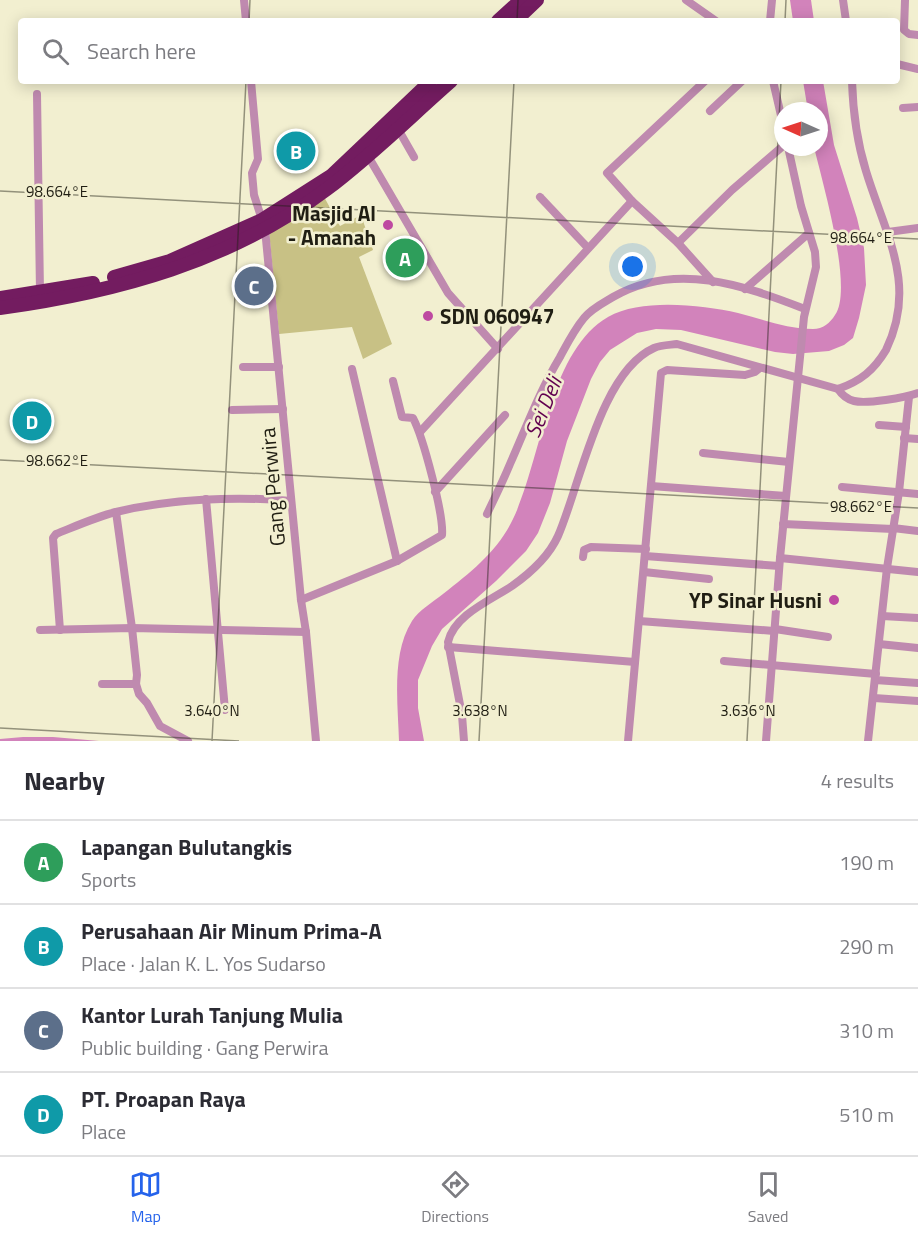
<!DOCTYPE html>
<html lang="en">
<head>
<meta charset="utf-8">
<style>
	body { margin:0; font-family:"Titillium Web",sans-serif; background:#f7f7f7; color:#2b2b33 }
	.compass { position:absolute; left:774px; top:102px; width:54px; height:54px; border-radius:50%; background:#fff; box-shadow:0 3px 15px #0003; rotate:273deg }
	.you { position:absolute; left:633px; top:267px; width:21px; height:21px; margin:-15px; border:4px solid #fff; border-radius:50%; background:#1a73e8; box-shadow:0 0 0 9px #1a73e833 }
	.badge { display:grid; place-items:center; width:39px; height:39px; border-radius:50%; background:#2563eb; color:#fff; font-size:20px; font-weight:700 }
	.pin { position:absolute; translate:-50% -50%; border:3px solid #fff; box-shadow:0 2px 6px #0006 }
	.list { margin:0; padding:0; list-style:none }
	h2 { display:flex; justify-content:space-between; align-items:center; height:78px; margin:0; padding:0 24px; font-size:26px }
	h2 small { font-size:20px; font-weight:400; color:#7c7c81 }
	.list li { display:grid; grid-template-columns:39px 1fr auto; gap:18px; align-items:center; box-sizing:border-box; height:84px; padding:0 24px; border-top:2px solid #e1e1e2 }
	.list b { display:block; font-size:22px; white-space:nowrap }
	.list p { margin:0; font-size:20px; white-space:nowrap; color:#7c7c81 }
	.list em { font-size:20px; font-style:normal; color:#7c7c81 }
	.icon { flex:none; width:33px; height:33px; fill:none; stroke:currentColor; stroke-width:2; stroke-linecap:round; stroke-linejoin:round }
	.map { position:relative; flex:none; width:918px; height:741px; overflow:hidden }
	.search { position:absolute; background:#fff; box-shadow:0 3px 15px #0003; left:18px; right:18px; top:18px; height:66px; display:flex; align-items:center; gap:15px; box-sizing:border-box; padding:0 21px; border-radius:6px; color:#7c7c81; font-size:22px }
	.sheet { height:414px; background:#fff }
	nav { display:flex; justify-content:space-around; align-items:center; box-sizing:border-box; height:84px; border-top:2px solid #e1e1e2; background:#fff; font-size:16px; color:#7c7c81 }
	nav a { display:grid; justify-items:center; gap:3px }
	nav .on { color:#2563eb }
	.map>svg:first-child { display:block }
</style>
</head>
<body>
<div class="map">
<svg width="918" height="741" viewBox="0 0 918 741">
	<rect width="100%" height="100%" fill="#f2efd0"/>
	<polygon fill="#c8c185" points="323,195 340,226 361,215 373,250 359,257 392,344 363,359 352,327 279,334 269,231"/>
	<g fill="#d283bb">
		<polygon points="790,0 811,0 814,21 793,21"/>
		<path d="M803,81H823L834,145L857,218L864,248L866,285L859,318L853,338L844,345L829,351L793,354L775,352L681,330L656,329L637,333L610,350L600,362L591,379L567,441L550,503L538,533L526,551L496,581L442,629L432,646L418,680V708L424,741H399C398,704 391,654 412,621C419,610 433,602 443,594C471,572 498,551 513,519C541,461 549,351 608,317C642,298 701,305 738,313C762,319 787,329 813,329C823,329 830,323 835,315C854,289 822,181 814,147H819V111H808Z"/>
		<polygon points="23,737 53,737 99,741 0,741 0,739"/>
	</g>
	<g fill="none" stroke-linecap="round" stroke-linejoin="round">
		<g stroke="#bf8aaf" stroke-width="8">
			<polyline points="244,0 246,21"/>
			<polyline points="686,0 716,21"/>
			<polyline points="843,0 846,21"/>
			<polyline points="905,0 904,30 909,34 918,35"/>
			<polyline points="770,21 772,0"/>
			<polyline points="897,64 918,69"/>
			<polyline points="251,81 258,159 252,173 254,195 262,220"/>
			<polyline points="705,81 607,173 632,201 678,243 713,282"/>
			<polyline points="773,81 783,124"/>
			<polyline points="37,94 40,292"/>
			<polyline points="903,108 918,107"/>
			<polyline points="710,111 742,81"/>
			<polyline points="398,129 414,157"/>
			<polyline points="368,156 448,293 498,349"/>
			<polyline points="540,197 588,248"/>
			<polyline points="265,229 301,600 306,632 316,741"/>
			<polyline points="888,232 918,228"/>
			<polyline points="678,243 732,190 783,146"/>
			<polyline points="745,289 809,233"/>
			<polyline points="243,367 279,367"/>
			<polyline points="352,369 397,561"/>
			<path d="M838,389C842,395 846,399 854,401C866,404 905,398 918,393"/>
			<polyline points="232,410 283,409"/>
			<polyline points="879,425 906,427"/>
			<polyline points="420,432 632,201"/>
			<polyline points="904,438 918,439"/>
			<polyline points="703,453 789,462"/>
			<polyline points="651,486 786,496"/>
			<polyline points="842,487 918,494"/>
			<polyline points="435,492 505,415"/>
			<polyline points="206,499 225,710"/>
			<path d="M487,514C495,497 503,481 510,464C526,428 539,392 560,357C567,344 574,330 584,318C591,309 603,303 613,297C675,261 743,285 805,309"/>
			<polyline points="783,524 893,529"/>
			<polyline points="893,528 918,531"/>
			<polyline points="645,556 779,566"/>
			<polyline points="583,557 584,550 591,547 646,549"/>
			<polyline points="780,558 918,572"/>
			<polyline points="644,572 709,579"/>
			<path d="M301,600L397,561L442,535C444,515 423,437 413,418L402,417L393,381"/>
			<polyline points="882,616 918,618"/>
			<polyline points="639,621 774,631"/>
			<polyline points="775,629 828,637"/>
			<polyline points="40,630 132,628 306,632"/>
			<path d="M60,630L53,538L56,534C76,526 96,517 116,512C169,499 236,496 291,501"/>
			<polyline points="879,644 918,648"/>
			<polyline points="448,647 635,662"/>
			<polyline points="724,661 876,674"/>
			<polyline points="875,680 918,683"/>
			<polyline points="102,684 136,684 137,675 132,628 116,512"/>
			<polyline points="136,684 139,694 147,703 160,726 188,741"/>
			<polyline points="874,698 918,701"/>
			<path d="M464,741L462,715L448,642C454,615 491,600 512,586C529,574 549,556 558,536C580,486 600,372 654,348C661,345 669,345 677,344L838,389C861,381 874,370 886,350C918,284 885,234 866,171C857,142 853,112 852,81"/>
			<polyline points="628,741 661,373 667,370 745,375 755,372 760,368"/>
			<polyline points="766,741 780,558 804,317 816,267 815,252 801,206 788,147"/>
			<polyline points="868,741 887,568 899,492 909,397"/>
		</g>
		<g stroke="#731c60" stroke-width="14">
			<polyline points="498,21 521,0"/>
			<polyline points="515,21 537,0"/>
			<polyline points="114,277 170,261 262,220 331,176 431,81"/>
			<polyline points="0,298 93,283"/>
			<path d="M0,308C116,292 232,261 327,189C371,156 410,117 451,81"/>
		</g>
	</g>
	<path fill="none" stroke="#201e13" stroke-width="1.5" stroke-opacity="0.45" d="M249,21L250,0M517,21L518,0M785,21L786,0M0,191L918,239M0,460L918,508M0,728L239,741M212,741L246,81M479,741L514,81M747,741L781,81"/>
	<g fill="#be49a1" stroke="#f2efd0" stroke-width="2">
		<circle cx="388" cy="225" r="6"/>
		<circle cx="428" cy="316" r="6"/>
		<circle cx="834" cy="600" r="6"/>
	</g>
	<g text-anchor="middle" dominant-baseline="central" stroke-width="5" stroke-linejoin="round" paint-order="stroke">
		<g font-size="21" font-weight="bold" fill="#201e13" stroke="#f2efd0" text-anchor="end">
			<text x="376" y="213">Masjid Al<tspan x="376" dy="24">- Amanah</tspan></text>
			<text x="440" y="316" text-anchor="start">SDN 060947</text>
			<text x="822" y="600">YP Sinar Husni</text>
		</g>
		<g font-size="21" fill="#201e13" stroke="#f2efd0">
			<text transform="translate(272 487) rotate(-95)">Gang Perwira</text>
		</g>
		<g font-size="22" font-style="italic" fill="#61004f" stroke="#f2efd0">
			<text transform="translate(543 407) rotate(-68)">Sei Deli</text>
		</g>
	</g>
	<g font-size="15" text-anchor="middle" fill="#201e13" stroke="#f2efd0" stroke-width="5" stroke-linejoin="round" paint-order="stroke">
		<text x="57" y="197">98.664°E</text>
		<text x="861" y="243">98.664°E</text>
		<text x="57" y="466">98.662°E</text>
		<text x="861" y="512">98.662°E</text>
		<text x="212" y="716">3.640°N</text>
		<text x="480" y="716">3.638°N</text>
		<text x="748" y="716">3.636°N</text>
	</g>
</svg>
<svg class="compass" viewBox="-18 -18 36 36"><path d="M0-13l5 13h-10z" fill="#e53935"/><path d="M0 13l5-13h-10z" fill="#7c7c81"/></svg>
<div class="you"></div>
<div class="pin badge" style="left:405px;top:258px;background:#2e9e5b">A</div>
<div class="pin badge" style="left:296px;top:151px;background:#0f9aa8">B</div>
<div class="pin badge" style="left:254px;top:286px;background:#5c6f8a">C</div>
<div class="pin badge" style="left:32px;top:421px;background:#0f9aa8">D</div>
<div class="search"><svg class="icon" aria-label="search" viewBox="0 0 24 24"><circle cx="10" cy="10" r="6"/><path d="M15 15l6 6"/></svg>Search here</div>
</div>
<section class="sheet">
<h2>Nearby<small>4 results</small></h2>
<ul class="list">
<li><span class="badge" style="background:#2e9e5b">A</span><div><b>Lapangan Bulutangkis</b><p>Sports</p></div><em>190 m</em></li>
<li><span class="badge" style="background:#0f9aa8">B</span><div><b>Perusahaan Air Minum Prima-A</b><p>Place · Jalan K. L. Yos Sudarso</p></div><em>290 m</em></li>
<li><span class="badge" style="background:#5c6f8a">C</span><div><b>Kantor Lurah Tanjung Mulia</b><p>Public building · Gang Perwira</p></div><em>310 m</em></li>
<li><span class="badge" style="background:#0f9aa8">D</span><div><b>PT. Proapan Raya</b><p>Place</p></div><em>510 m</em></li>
</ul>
</section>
<nav>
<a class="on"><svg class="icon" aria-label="map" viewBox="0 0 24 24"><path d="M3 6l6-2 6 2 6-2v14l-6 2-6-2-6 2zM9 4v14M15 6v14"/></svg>Map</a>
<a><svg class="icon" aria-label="directions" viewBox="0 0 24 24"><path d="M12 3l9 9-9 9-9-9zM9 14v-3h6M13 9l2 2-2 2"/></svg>Directions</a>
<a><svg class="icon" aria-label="saved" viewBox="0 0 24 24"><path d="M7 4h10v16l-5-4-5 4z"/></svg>Saved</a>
</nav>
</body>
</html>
